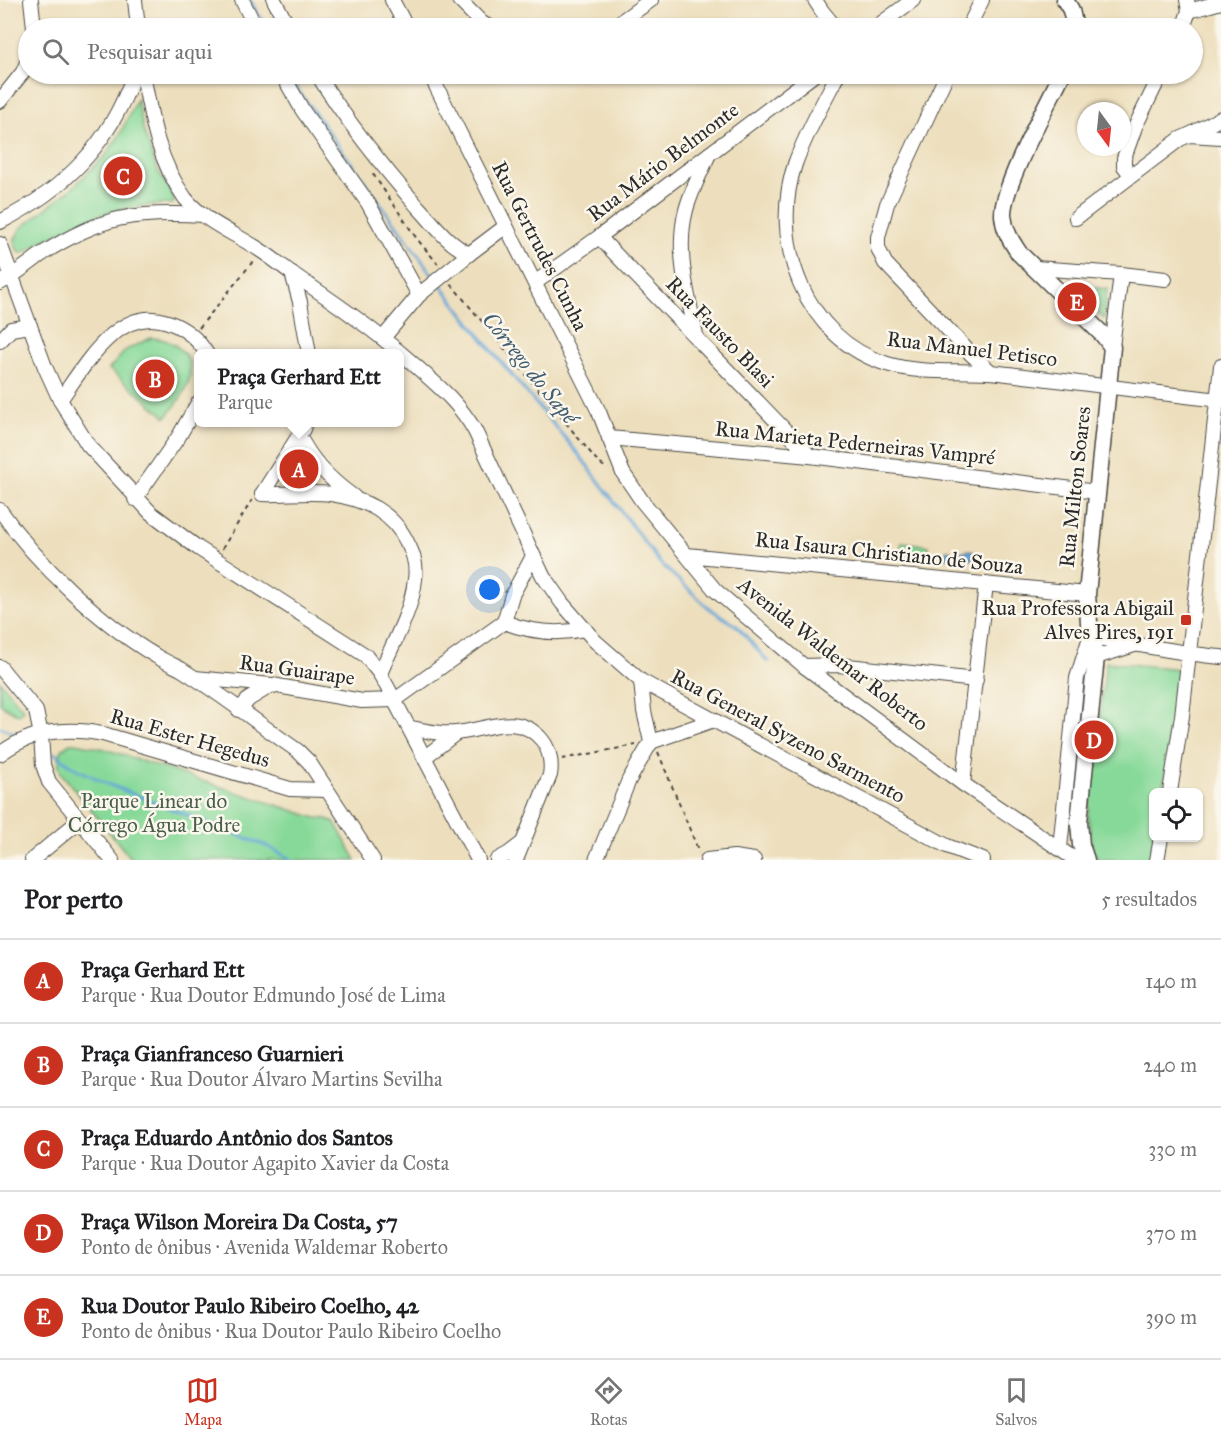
<!DOCTYPE html>
<html lang="pt">
<head>
<meta charset="utf-8">
<style>
	body { margin:0; font-family:"IM FELL Great Primer",serif; background:#f2f2f2; color:#202124 }
	.controls { position:absolute; right:18px; bottom:18px; display:grid; overflow:hidden; border-radius:9px; box-shadow:0 2px 4px #0004 }
	.controls button { width:54px; height:54px; display:grid; place-items:center; padding:0; border:0; border-bottom:2px solid #e0e0e0; background:#fff; color:#202124; font:30px sans-serif }
	.compass { position:absolute; left:1077px; top:102px; width:54px; height:54px; border-radius:50%; background:#fff; box-shadow:0 2px 4px #0004; rotate:165deg }
	.you { position:absolute; left:490px; top:590px; width:21px; height:21px; margin:-15px; border:4px solid #fff; border-radius:50%; background:#1a73e8; box-shadow:0 0 0 9px #1a73e833 }
	.badge { display:grid; place-items:center; width:39px; height:39px; border-radius:50%; background:#c8321e; color:#fff; font-size:20px; font-weight:700 }
	.pin { position:absolute; translate:-50% -50%; border:3px solid #fff; box-shadow:0 2px 6px #0006 }
	.popup { position:absolute; left:194px; top:349px; width:210px; height:78px; box-sizing:border-box; display:grid; place-content:center; border-radius:9px; background:#fff; filter:drop-shadow(0 2px 4px #0005); font-size:20px; white-space:nowrap; color:#757577 }
	.popup b { font-size:22px; color:#202124 }
	.popup::after { content:''; position:absolute; left:50%; top:100%; margin-left:-12px; border:12px solid transparent; border-top-color:#fff }
	.list { margin:0; padding:0; list-style:none }
	h2 { display:flex; justify-content:space-between; align-items:center; height:78px; margin:0; padding:0 24px; font-size:26px }
	h2 small { font-size:20px; font-weight:400; color:#757577 }
	.list li { display:grid; grid-template-columns:39px 1fr auto; gap:18px; align-items:center; box-sizing:border-box; height:84px; padding:0 24px; border-top:2px solid #e0e0e0 }
	.list b { display:block; font-size:22px; white-space:nowrap }
	.list p { margin:0; font-size:20px; white-space:nowrap; color:#757577 }
	.list em { font-size:20px; font-style:normal; color:#757577 }
	.icon { flex:none; width:33px; height:33px; fill:none; stroke:currentColor; stroke-width:2; stroke-linecap:round; stroke-linejoin:round }
	.map { position:relative; flex:none; width:1221px; height:860px; overflow:hidden }
	.search { position:absolute; background:#fff; box-shadow:0 2px 4px #0004; left:18px; right:18px; top:18px; height:66px; display:flex; align-items:center; gap:15px; box-sizing:border-box; padding:0 21px; border-radius:33px; color:#757577; font-size:22px }
	.sheet { height:498px; background:#fff }
	nav { display:flex; justify-content:space-around; align-items:center; box-sizing:border-box; height:84px; border-top:2px solid #e0e0e0; background:#fff; font-size:16px; color:#757577 }
	nav a { display:grid; justify-items:center; gap:3px }
	nav .on { color:#c8321e }
	.map>svg:first-child { display:block }
</style>
</head>
<body>
<div class="map">
<svg width="1221" height="860" viewBox="0 0 1221 860">
	<rect width="100%" height="100%" fill="#fbf7ec"/>
	<filter id="ink" filterUnits="userSpaceOnUse"><feTurbulence type="fractalNoise" baseFrequency=".0167" numOctaves="2"/><feDisplacementMap in="SourceGraphic" scale="12" xChannelSelector="R" yChannelSelector="G"/><feConvolveMatrix kernelMatrix="1 2 1 2 8 2 1 2 1" color-interpolation-filters="sRGB"/></filter>
	<filter id="wash" filterUnits="userSpaceOnUse"><feTurbulence type="fractalNoise" baseFrequency=".008" numOctaves="4" result="noise"/><feDisplacementMap in="SourceGraphic" scale="24" xChannelSelector="R" yChannelSelector="G"/><feGaussianBlur stdDeviation="1.35" result="paint"/><feColorMatrix in="noise" values="0 0 0 0 0 0 0 0 0 0 0 0 0 0 0 0 0 1.4 0 .05"/><feComposite in="paint" operator="in"/></filter>
	<g filter="url(#wash)">
		<rect width="100%" height="100%" fill="#eddfbd"/>
		<g fill="#87d999" stroke="#598262" stroke-width="1.5">
			<path d="M137,99L143,128L156,167L174,197V202L172,204C106,206 78,221 23,253H19L15,245V240L20,229L72,188L107,154L119,136Z"/>
			<polygon points="1070,285 1107,289 1104,319"/>
			<path d="M151,338C163,338 173,342 181,350C203,370 181,400 166,417L109,369L126,350Z"/>
			<polygon points="298,460 314,478 316,481 285,480"/>
			<polygon points="902,542 929,546 927,556 900,552"/>
			<polygon points="1106,662 1180,669 1173,731 1162,792 1154,792 1154,838 1150,860 1099,860 1092,849 1088,816"/>
			<polygon points="0,681 23,709 19,715 0,704"/>
			<path d="M70,743H76L105,749L316,818L328,819L335,823L356,860H132L61,773C56,762 59,749 70,743Z"/>
		</g>
		<polygon fill="#64a6d8" stroke="#486882" stroke-width="1.5" points="947,550 951,551 952,554 969,550 982,556 982,560 941,557"/>
		<g fill="none" stroke-linecap="round" stroke-linejoin="round">
			<g stroke="#64a6d8" stroke-width="3">
				<polyline points="250,0 266,28"/>
				<polyline points="290,74 300,93 434,277"/>
				<polyline points="440,284 496,356 580,456 660,563 709,608 737,626 768,662"/>
				<polyline points="0,727 16,734"/>
				<polyline points="54,753 75,768 110,785 269,847 292,860"/>
			</g>
		</g>
	</g>
	<g filter="url(#ink)">
		<g fill="none" stroke-linecap="round" stroke-linejoin="round">
			<g stroke="#484641" stroke-width="16">
				<g id="minor">
					<polyline points="31,0 34,28"/>
					<polyline points="135,0 138,28"/>
					<polyline points="242,0 256,28"/>
					<polyline points="274,0 289,28"/>
					<polyline points="392,0 407,28"/>
					<polyline points="459,0 482,23 491,28"/>
					<polyline points="815,0 822,11 836,28"/>
					<polyline points="1189,11 1221,2"/>
					<polyline points="612,28 651,0"/>
					<polyline points="875,28 913,0"/>
					<polyline points="968,28 982,0"/>
					<polyline points="1183,28 1189,11 1187,0"/>
					<path d="M143,74C151,117 158,161 185,198C203,221 236,234 260,250C271,257 282,266 293,274C334,302 373,329 410,361C436,384 458,401 475,431L543,576L562,603L595,641L641,681L947,846L983,860"/>
					<polyline points="282,74 303,111 368,203 419,295"/>
					<path d="M317,74C347,121 381,165 418,207C434,224 447,243 469,254L506,226"/>
					<polyline points="430,74 599,412 623,473 642,501 715,590 804,666 963,784 1076,860"/>
					<path d="M838,74C823,103 806,133 795,164C769,242 805,339 887,364C923,375 963,369 1000,373C1074,382 1147,392 1221,400"/>
					<polyline points="947,74 887,204 878,237 878,248 885,263 971,354 991,372"/>
					<polyline points="0,101 23,72 28,60"/>
					<polyline points="1189,135 1221,118"/>
					<polyline points="1131,175 1124,166 1124,158 1135,127 1161,74"/>
					<polyline points="1076,218 1180,139 1189,135 1221,137"/>
					<path d="M0,222C65,189 110,144 134,74"/>
					<polyline points="599,237 810,456"/>
					<polyline points="0,244 45,367 60,400 88,445 151,513 198,548 365,655 380,674 389,690 478,860"/>
					<polyline points="1035,268 1121,274 1165,279"/>
					<polyline points="292,273 300,302 309,354"/>
					<polyline points="536,282 599,237 815,74"/>
					<path d="M0,283C15,275 28,264 42,254C101,216 135,211 204,215"/>
					<path d="M696,335C688,294 675,252 686,210C691,191 701,172 709,154"/>
					<polyline points="383,338 419,295 469,254"/>
					<polyline points="0,341 11,329 30,326"/>
					<polyline points="1112,347 1121,274"/>
					<path d="M60,400C84,367 118,304 168,322C185,328 198,339 207,354"/>
					<path d="M305,422L303,429L262,494C284,495 308,491 331,494C365,499 393,512 408,544C414,555 417,566 415,579C412,612 392,644 380,674"/>
					<path d="M299,435C311,461 330,480 354,497"/>
					<polyline points="609,438 810,456 1097,492"/>
					<polyline points="135,499 179,436 198,403"/>
					<path d="M0,510C37,564 100,623 156,656C164,661 173,665 181,669C221,694 259,724 298,751L309,762L373,860"/>
					<polyline points="687,555 1087,594"/>
					<path d="M504,622C530,632 558,635 585,629"/>
					<polyline points="504,622 512,595 533,556"/>
					<polyline points="1096,657 1134,645"/>
					<polyline points="804,666 839,665 976,680"/>
					<polyline points="0,667 36,711 41,735 43,765 49,782 112,860"/>
					<polyline points="195,678 272,685 362,701 395,700 504,622"/>
					<polyline points="239,710 249,699 272,685"/>
					<path d="M410,728C424,730 440,735 456,733C486,730 518,711 542,740C550,750 552,764 550,775L516,860"/>
					<polyline points="651,742 714,720"/>
					<path d="M0,754C30,731 67,727 103,734L290,789L326,790"/>
					<polyline points="425,757 455,734"/>
					<polyline points="963,784 986,584"/>
					<polyline points="1170,792 1182,716 1221,366"/>
					<path d="M1060,848L1077,678L1090,637C1134,643 1177,653 1221,657"/>
					<polyline points="32,860 80,820"/>
					<polyline points="497,860 508,854 521,844"/>
					<polyline points="596,860 629,780 651,742 644,711 641,681"/>
					<polyline points="707,860 734,857 754,860"/>
					<polyline points="1157,860 1161,838"/>
				</g>
			</g>
			<g stroke="#484641" stroke-width="19">
				<g id="major">
					<polyline points="1065,0 1071,10 1075,28"/>
					<path d="M1062,74C1048,103 1002,187 1003,215C1004,230 1011,241 1019,253L1104,336L1112,347L1087,594L1090,637L1096,657L1079,822L1081,845L1086,860"/>
				</g>
			</g>
			<g stroke="#484641" stroke-width="2" stroke-dasharray="4.5 4.5" stroke-linecap="butt">
				<polyline points="373,174 417,239 438,264"/>
				<polyline points="451,284 599,463 608,469"/>
				<polyline points="199,328 254,260"/>
				<polyline points="222,549 252,500"/>
				<polyline points="658,752 699,852"/>
				<polyline points="562,759 636,745"/>
			</g>
			<use href="#minor" stroke="#fff" stroke-width="14"/>
			<use href="#major" stroke="#fff" stroke-width="16"/>
		</g>
	</g>
	<rect fill="#c8321e" stroke="#fbf7ec" stroke-width="2" x="1180" y="614" width="12" height="12" rx="3"/>
	<g text-anchor="middle" dominant-baseline="central" stroke-width="5" stroke-linejoin="round" paint-order="stroke">
		<g font-size="21" fill="#2b2b2b" stroke="#fbf7ec">
			<text transform="translate(663 162) rotate(-37)">Rua Mário Belmonte</text>
			<text transform="translate(540 246) rotate(63)">Rua Gertrudes Cunha</text>
			<text transform="translate(720 332) rotate(46)">Rua Fausto Blasi</text>
			<text transform="translate(972 349) rotate(7)">Rua Manuel Petisco</text>
			<text transform="translate(855 443) rotate(6)">Rua Marieta Pederneiras Vampré</text>
			<text transform="translate(1075 487) rotate(-84)">Rua Milton Soares</text>
			<text transform="translate(889 553) rotate(6)">Rua Isaura Christiano de Souza</text>
			<text transform="translate(833 654) rotate(38)">Avenida Waldemar Roberto</text>
			<text transform="translate(297 670) rotate(8)">Rua Guairape</text>
			<text transform="translate(788 736) rotate(28)">Rua General Syzeno Sarmento</text>
			<text transform="translate(190 738) rotate(16)">Rua Ester Hegedus</text>
		</g>
		<g font-size="21" fill="#2b2b2b" stroke="#fbf7ec" text-anchor="end">
			<text x="1174" y="608">Rua Professora Abigail<tspan x="1174" dy="24">Alves Pires, 191</tspan></text>
		</g>
		<g font-size="21" fill="#475f4c" stroke="#fbf7ec">
			<text x="154" y="801">Parque Linear do<tspan x="154" dy="24">Córrego Água Podre</tspan></text>
		</g>
		<g font-size="22" font-style="italic" fill="#425c70" stroke="#fbf7ec">
			<text transform="translate(530 368) rotate(51)">Córrego do Sapé</text>
		</g>
	</g>
</svg>
<div class="controls">
<button><svg class="icon" aria-label="locate" viewBox="0 0 24 24"><circle cx="12" cy="12" r="6"/><path d="M12 2v4M12 18v4M2 12h4M18 12h4"/></svg></button>
</div>
<svg class="compass" viewBox="-18 -18 36 36"><path d="M0-13l5 13h-10z" fill="#e53935"/><path d="M0 13l5-13h-10z" fill="#757577"/></svg>
<div class="you"></div>
<div class="pin badge" style="left:299px;top:469px">A</div>
<div class="popup"><b>Praça Gerhard Ett</b>Parque</div>
<div class="pin badge" style="left:155px;top:379px">B</div>
<div class="pin badge" style="left:123px;top:176px">C</div>
<div class="pin badge" style="left:1094px;top:740px">D</div>
<div class="pin badge" style="left:1077px;top:302px">E</div>
<div class="search"><svg class="icon" aria-label="search" viewBox="0 0 24 24"><circle cx="10" cy="10" r="6"/><path d="M15 15l6 6"/></svg>Pesquisar aqui</div>
</div>
<section class="sheet">
<h2>Por perto<small>5 resultados</small></h2>
<ul class="list">
<li><span class="badge">A</span><div><b>Praça Gerhard Ett</b><p>Parque · Rua Doutor Edmundo José de Lima</p></div><em>140 m</em></li>
<li><span class="badge">B</span><div><b>Praça Gianfranceso Guarnieri</b><p>Parque · Rua Doutor Álvaro Martins Sevilha</p></div><em>240 m</em></li>
<li><span class="badge">C</span><div><b>Praça Eduardo Antônio dos Santos</b><p>Parque · Rua Doutor Agapito Xavier da Costa</p></div><em>330 m</em></li>
<li><span class="badge">D</span><div><b>Praça Wilson Moreira Da Costa, 57</b><p>Ponto de ônibus · Avenida Waldemar Roberto</p></div><em>370 m</em></li>
<li><span class="badge">E</span><div><b>Rua Doutor Paulo Ribeiro Coelho, 42</b><p>Ponto de ônibus · Rua Doutor Paulo Ribeiro Coelho</p></div><em>390 m</em></li>
</ul>
</section>
<nav>
<a class="on"><svg class="icon" aria-label="map" viewBox="0 0 24 24"><path d="M3 6l6-2 6 2 6-2v14l-6 2-6-2-6 2zM9 4v14M15 6v14"/></svg>Mapa</a>
<a><svg class="icon" aria-label="directions" viewBox="0 0 24 24"><path d="M12 3l9 9-9 9-9-9zM9 14v-3h6M13 9l2 2-2 2"/></svg>Rotas</a>
<a><svg class="icon" aria-label="saved" viewBox="0 0 24 24"><path d="M7 4h10v16l-5-4-5 4z"/></svg>Salvos</a>
</nav>
</body>
</html>
